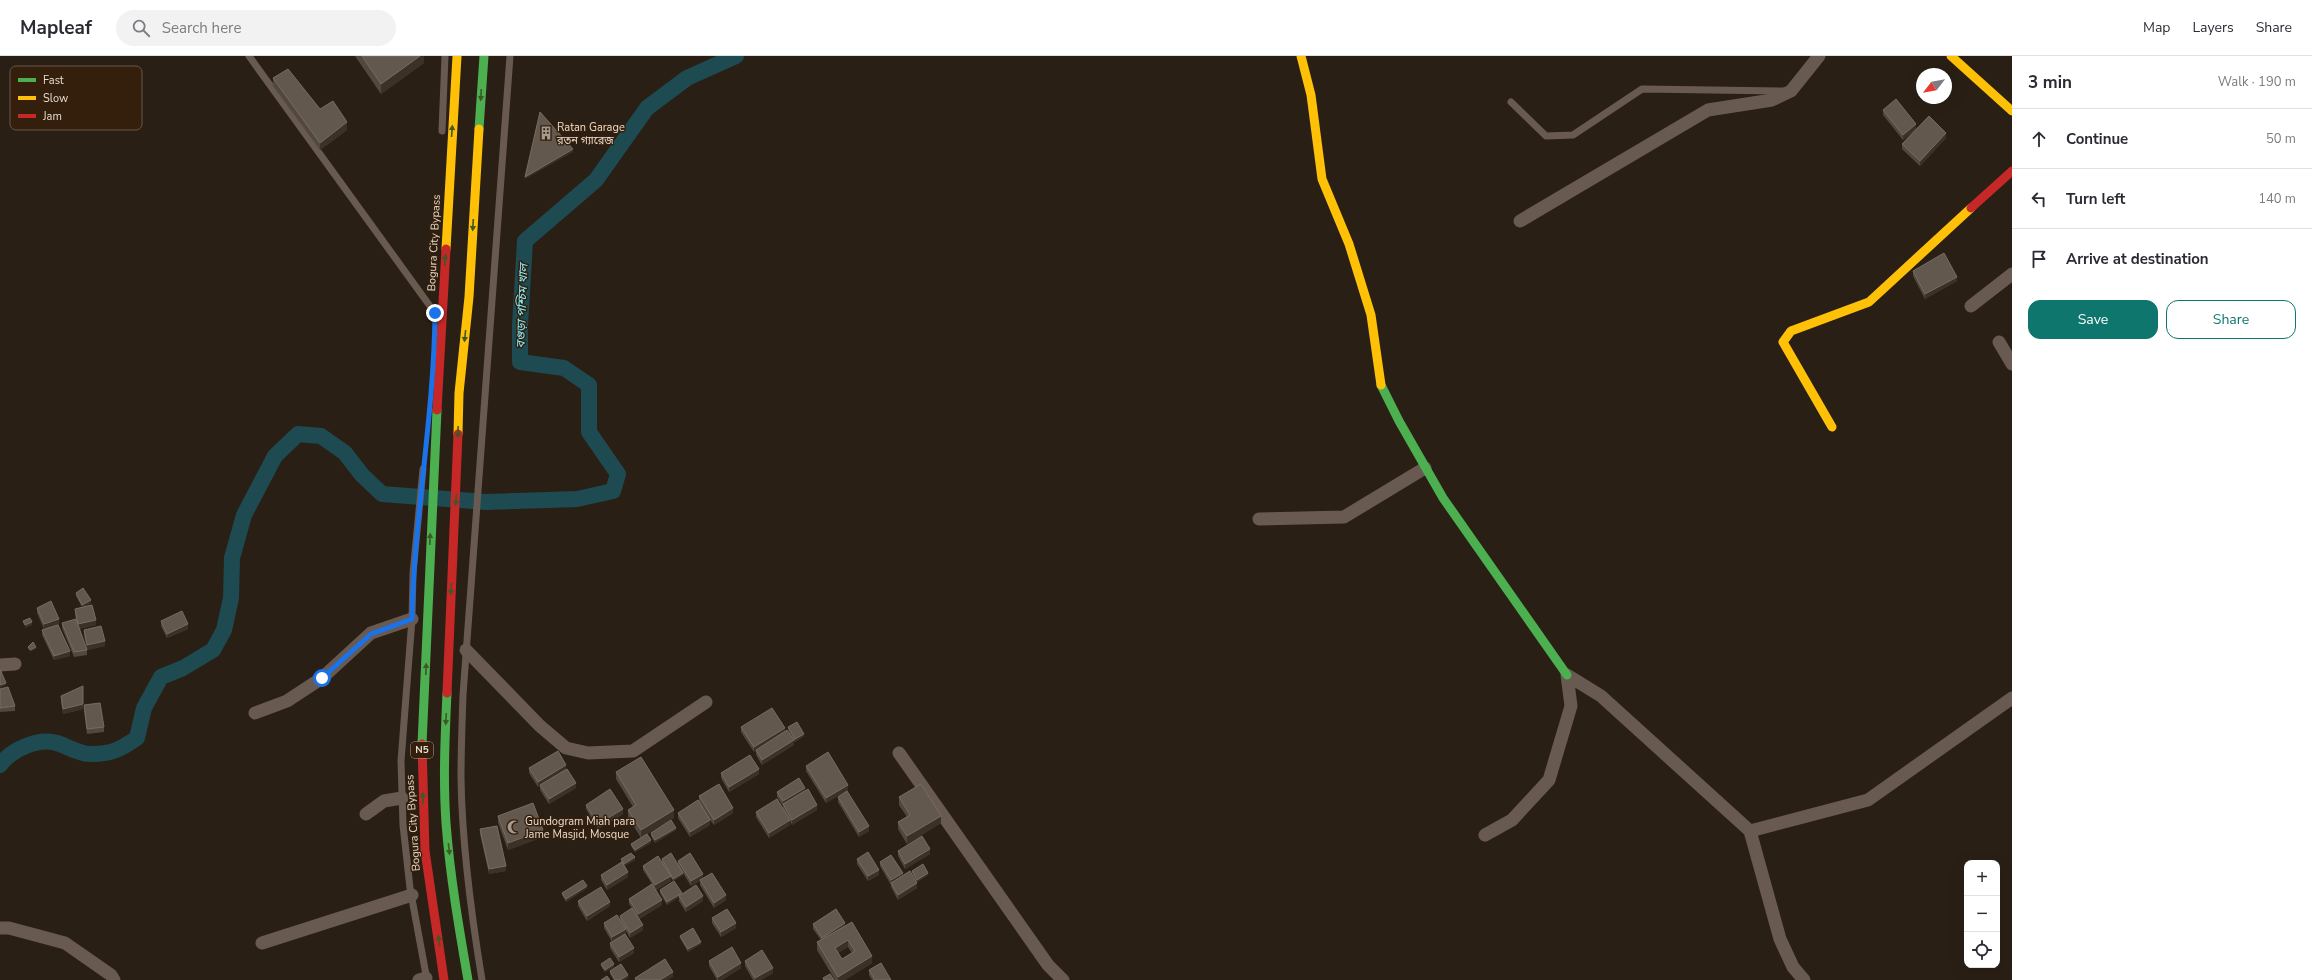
<!DOCTYPE html>
<html lang="en">
<head>
<meta charset="utf-8">
<style>
	body { margin:0; font-family:"Nunito Sans","Noto Sans Bengali",sans-serif; background:#f2f2f3; color:#2b2b33 }
	.controls { position:absolute; right:12px; bottom:12px; display:grid; overflow:hidden; border-radius:8px; box-shadow:0 4px 16px #0002 }
	.controls button { width:36px; height:36px; display:grid; place-items:center; padding:0; border:0; border-bottom:1px solid #e1e1e2; background:#fff; color:#2b2b33; font:20px sans-serif }
	.compass { position:absolute; left:1916px; top:12px; width:36px; height:36px; border-radius:50%; background:#fff; box-shadow:0 4px 16px #0002; rotate:239deg }
	.stop { position:absolute; width:12px; height:12px; margin:-9px; border:3px solid #1a73e8; border-radius:50%; background:#fff }
	.stop.end { background:#1a73e8; border-color:#fff; box-shadow:0 1px 4px #0008 }
	.list { margin:0; padding:0; list-style:none }
	h2 { display:flex; justify-content:space-between; align-items:center; height:52px; margin:0; padding:0 16px; font-size:17px }
	h2 small { font-size:13px; font-weight:400; color:#7c7c81 }
	.list li { display:grid; grid-template-columns:26px 1fr auto; gap:12px; align-items:center; box-sizing:border-box; height:60px; padding:0 16px; border-top:1px solid #e1e1e2 }
	.list b { display:block; font-size:15px; white-space:nowrap }
	.list em { font-size:13px; font-style:normal; color:#7c7c81 }
	.actions { display:flex; gap:8px; padding:12px 16px }
	.actions a { flex:1; padding:9px 0; border:1px solid #0f766e; border-radius:12px; text-align:center; font-size:14px; color:#0f766e }
	.actions .main { background:#0f766e; color:#fff }
	.icon { flex:none; width:22px; height:22px; fill:none; stroke:currentColor; stroke-width:2; stroke-linecap:round; stroke-linejoin:round }
	.map { position:relative; flex:none; width:2012px; height:924px; overflow:hidden }
	header { display:flex; align-items:center; gap:24px; box-sizing:border-box; height:56px; padding:0 20px; background:#fff; border-bottom:1px solid #e1e1e2 }
	header strong { font-size:19px }
	nav { display:flex; gap:22px; margin-inline-start:auto; font-size:14px }
	.search { width:280px; height:36px; background:#f2f2f3; display:flex; align-items:center; gap:10px; box-sizing:border-box; padding:0 14px; border-radius:22px; color:#7c7c81; font-size:15px }
	main { display:flex }
	aside { flex:1; background:#fff }
	.map>svg:first-child { display:block }
</style>
</head>
<body>
<header>
<strong>Mapleaf</strong>
<div class="search"><svg class="icon" aria-label="search" viewBox="0 0 24 24"><circle cx="10" cy="10" r="6"/><path d="M15 15l6 6"/></svg>Search here</div>
<nav><a>Map</a><a>Layers</a><a>Share</a></nav>
</header>
<main>
<div class="map">
<svg width="2012" height="924" viewBox="0 0 2012 924">
	<rect width="100%" height="100%" fill="#2a1f14"/>
	<g fill="none" stroke-linecap="round" stroke-linejoin="round">
		<path stroke="#1d4b51" stroke-width="16" d="M0,709C11,694 38,681 57,687C67,690 81,699 92,698C112,698 121,693 137,682L144,652L161,621L183,612L213,594L224,574L231,542L232,502L244,459L275,400L298,378L321,380L345,397L362,419L382,438L486,446L577,443L613,435L618,418L589,376V329L564,312L520,306V269L525,185L596,124L647,52L687,22L736,0"/>
		<g stroke="#685a50" stroke-width="7">
			<polyline points="249,0 435,257"/>
			<polyline points="1511,46 1546,80 1573,79 1642,33 1785,35"/>
			<polyline points="442,75 445,0"/>
			<polyline points="423,413 413,517 412,563 401,705 403,769 410,832 427,924"/>
			<path d="M482,924C471,857 462,789 461,722C461,694 462,667 463,639L510,0"/>
		</g>
		<g stroke="#685a50" stroke-width="13">
			<polyline points="1520,165 1708,54 1772,44 1791,35 1819,0"/>
			<polyline points="1971,250 2012,218"/>
			<polyline points="1999,286 2012,308"/>
			<polyline points="1259,463 1344,461 1425,412"/>
			<polyline points="466,594 540,670 566,692 588,697 633,695 706,646"/>
			<polyline points="0,609 15,608"/>
			<polyline points="255,657 287,645 322,622 371,577 412,563"/>
			<polyline points="899,697 1048,909 1063,924"/>
			<polyline points="366,758 384,745 402,742"/>
			<polyline points="1750,775 1868,744 2012,642"/>
			<polyline points="1485,779 1512,764 1549,724 1571,650 1567,619 1601,640 1750,775 1780,883 1793,911 1804,924"/>
			<polyline points="0,872 9,872 65,887 111,919 114,924"/>
			<polyline points="262,887 412,839"/>
			<polyline points="419,924 426,922"/>
		</g>
		<g stroke="#4caf50" stroke-width="9">
			<polyline points="479,73 484,0"/>
			<polyline points="1381,329 1399,365 1443,442 1567,619"/>
			<path d="M447,637C445,680 443,724 446,767C450,820 459,872 468,924"/>
			<polyline points="422,688 437,354"/>
		</g>
		<g stroke="#ffc107" stroke-width="9">
			<polyline points="1301,0 1311,39 1322,123 1349,188 1371,259 1381,329"/>
			<polyline points="1951,0 2012,55"/>
			<polyline points="446,193 457,0"/>
			<polyline points="1832,371 1783,286 1791,275 1869,246 1971,152"/>
			<polyline points="458,378 459,337 469,241 479,73"/>
		</g>
		<g stroke="#c62828" stroke-width="9">
			<polyline points="1971,152 2012,115"/>
			<polyline points="437,354 446,193"/>
			<polyline points="447,637 458,378"/>
			<polyline points="422,688 425,795 444,924"/>
		</g>
	</g>
	<g fill="#51483e" fill-rule="evenodd">
		<polygon points="355,0 424,0 424,7 381,38"/>
		<polygon points="273,22 320,53 347,74 320,94 273,30"/>
		<polygon points="1883,54 1916,73 1946,82 1920,110 1902,93 1902,88 1915,74 1903,84 1883,59"/>
		<polygon points="1913,215 1957,225 1925,243 1913,220"/>
		<polygon points="76,537 91,547 84,551 96,569 79,573 87,594 87,599 74,601 62,572 62,567 77,568 75,558 75,553 82,551 76,540"/>
		<polygon points="37,552 59,568 58,569 70,600 54,604 42,579 42,574 44,573 37,557"/>
		<polygon points="161,565 188,573 167,582 161,570"/>
		<polygon points="84,574 105,590 87,594 84,579"/>
		<polygon points="0,633 15,650 15,655 0,656"/>
		<polygon points="61,640 83,653 63,658 61,645"/>
		<polygon points="84,649 104,671 104,676 87,678 84,654"/>
		<polygon points="741,671 785,676 794,689 762,709 756,699 756,695 754,696 741,676"/>
		<polygon points="788,671 804,680 795,686 788,674"/>
		<polygon points="806,710 848,734 826,747 806,715"/>
		<polygon points="529,712 566,713 576,732 549,748 540,734 540,730 538,731 529,717"/>
		<polygon points="616,716 674,762 647,778 651,787 635,796 631,790 631,788 641,782 628,761 628,754 633,751 616,723"/>
		<polygon points="721,717 759,718 729,736 721,722"/>
		<polygon points="805,735 817,754 792,769 790,765 790,769 769,782 756,761 756,756 783,752 783,750 777,741 777,736"/>
		<polygon points="699,740 733,757 714,769 710,764 710,769 690,781 678,762 678,757 699,745"/>
		<polygon points="838,741 869,775 859,781 838,746"/>
		<polygon points="899,741 941,767 907,788 898,773 898,766 907,761 899,749"/>
		<polygon points="586,749 623,758 598,773 586,753"/>
		<polygon points="498,760 543,781 508,794 498,767"/>
		<polygon points="480,773 506,815 489,818 480,778"/>
		<polygon points="676,774 655,787 651,780 651,777"/>
		<polygon points="898,795 930,798 905,813 898,800"/>
		<polygon points="621,803 635,804 624,810 628,821 607,834 601,824 601,819 621,806"/>
		<polygon points="662,803 678,809 678,805 703,822 726,844 714,852 700,829 700,825 691,830 683,817 683,819 673,825 671,821 671,825 656,834 662,849 639,863 643,874 630,882 626,875 626,878 625,878 634,897 619,906 610,892 610,887 612,886 604,872 604,867 620,863 620,860 632,852 629,848 629,843 652,828 643,814 643,810 662,805"/>
		<polygon points="857,803 879,819 868,825 857,808"/>
		<polygon points="880,806 903,819 917,832 898,844 891,831 891,829 880,810"/>
		<polygon points="912,815 928,819 917,826 912,817"/>
		<polygon points="587,832 566,846 562,839 562,837"/>
		<polygon points="660,834 682,838 703,845 686,856 679,845 679,841 667,849 660,837"/>
		<polygon points="578,845 610,850 587,865 578,850"/>
		<polygon points="712,862 736,872 721,881 712,867"/>
		<path d="M813,868L845,870L872,907L845,924H835L817,894V886L821,884L813,873ZM848,891L852,897L842,903L838,897Z"/>
		<polygon points="680,880 701,888 688,896 680,882"/>
		<polygon points="709,905 741,912 722,924 717,924 709,910"/>
		<polygon points="745,905 773,917 761,924 753,924 745,910"/>
		<polygon points="601,908 614,911 605,916 601,910"/>
		<polygon points="869,914 891,924 872,924 869,919"/>
		<polygon points="610,915 628,922 624,924 614,924 610,918"/>
	</g>
	<g fill="#3b3127">
		<polygon points="420,0 424,0 424,7 381,38 381,28"/>
		<polygon points="347,66 347,74 320,94 320,87"/>
		<polygon points="1916,68 1916,73 1903,84 1903,79"/>
		<polygon points="1946,77 1946,82 1920,110 1920,105"/>
		<polygon points="573,93 573,96 525,123 525,121"/>
		<polygon points="1957,221 1957,225 1925,243 1925,238"/>
		<polygon points="91,544 91,547 82,552 82,549"/>
		<polygon points="59,563 59,568 44,573 44,568"/>
		<polygon points="96,564 96,569 78,573 78,568"/>
		<polygon points="32,566 32,569 25,572 25,569"/>
		<polygon points="188,568 188,573 167,582 167,578"/>
		<polygon points="105,585 105,590 87,594 87,589"/>
		<polygon points="36,591 36,593 30,596 30,594"/>
		<polygon points="70,595 70,600 54,604 54,600"/>
		<polygon points="6,627 6,629 0,632 0,629"/>
		<polygon points="83,635 83,653 63,658 63,653"/>
		<polygon points="785,672 785,677 756,694 756,695 754,696 754,691"/>
		<polygon points="804,678 804,680 795,686 795,683"/>
		<polygon points="794,684 794,689 762,709 762,704"/>
		<polygon points="566,709 566,714 540,729 540,730 538,731 538,726"/>
		<polygon points="759,713 759,718 729,736 729,731"/>
		<polygon points="576,727 576,732 549,748 549,743"/>
		<polygon points="848,729 848,734 826,747 826,742"/>
		<polygon points="805,732 805,737 783,748 783,745"/>
		<polygon points="817,749 817,754 792,769 792,764"/>
		<polygon points="733,752 733,757 714,769 714,764"/>
		<polygon points="623,753 623,758 598,773 598,768"/>
		<polygon points="674,754 674,762 641,782 641,774"/>
		<polygon points="941,760 941,767 907,788 907,780"/>
		<polygon points="710,764 710,769 690,781 690,776"/>
		<polygon points="790,764 790,769 769,782 769,777"/>
		<polygon points="869,770 869,775 859,781 859,776"/>
		<polygon points="676,772 676,774 655,787 655,784"/>
		<polygon points="543,774 543,781 508,794 508,787"/>
		<polygon points="651,784 651,787 635,796 635,794"/>
		<polygon points="930,793 930,798 905,813 905,808"/>
		<polygon points="635,801 635,804 624,810 624,808"/>
		<polygon points="506,810 506,815 489,818 489,813"/>
		<polygon points="879,814 879,819 868,825 868,820"/>
		<polygon points="628,816 628,821 607,834 607,829"/>
		<polygon points="683,817 683,819 673,825 673,823"/>
		<polygon points="903,817 903,822 891,827 891,824"/>
		<polygon points="928,817 928,819 917,826 917,824"/>
		<polygon points="703,818 703,823 691,830 691,825"/>
		<polygon points="671,820 671,825 655,834 655,829"/>
		<polygon points="917,827 917,832 898,844 898,839"/>
		<polygon points="587,830 587,832 566,846 566,843"/>
		<polygon points="682,837 679,840 679,841 667,849 667,846"/>
		<polygon points="726,839 726,844 714,852 714,847"/>
		<polygon points="703,840 703,845 686,856 686,851"/>
		<polygon points="662,844 662,849 638,863 638,858"/>
		<polygon points="610,846 610,850 587,865 587,860"/>
		<polygon points="736,867 736,872 721,881 721,876"/>
		<polygon points="845,867 845,872 822,887 822,882"/>
		<polygon points="643,869 643,874 630,882 630,877"/>
		<polygon points="626,873 626,878 612,886 612,881"/>
		<polygon points="848,884 848,891 835,899 835,892"/>
		<polygon points="701,886 701,888 688,896 688,893"/>
		<polygon points="634,892 634,897 619,906 619,901"/>
		<polygon points="872,900 872,907 845,924 838,924 838,921"/>
		<polygon points="741,907 741,912 722,924 718,924 718,921"/>
		<polygon points="614,908 614,911 605,916 605,914"/>
		<polygon points="773,912 773,917 761,924 755,924 755,922"/>
		<polygon points="673,916 673,921 668,924 660,924"/>
		<polygon points="628,919 628,922 624,924 620,924"/>
	</g>
	<g fill="#62584e" stroke="#776c62" fill-rule="evenodd">
		<polygon points="362,0 420,0 381,28"/>
		<polygon points="288,13 320,53 333,45 347,66 320,87 273,22"/>
		<polygon points="1896,43 1916,68 1903,79 1883,54"/>
		<polygon points="540,56 573,93 525,121"/>
		<polygon points="1929,60 1946,77 1920,105 1902,88"/>
		<polygon points="1944,197 1957,221 1925,238 1913,215"/>
		<polygon points="83,532 91,544 82,549 76,537"/>
		<polygon points="51,545 59,563 44,568 37,552"/>
		<polygon points="92,549 96,564 78,568 75,553"/>
		<polygon points="182,555 188,568 167,578 161,565"/>
		<polygon points="30,562 32,566 25,569 23,565"/>
		<polygon points="76,563 87,594 74,596 62,567"/>
		<polygon points="58,569 70,595 54,600 42,574"/>
		<polygon points="101,570 105,585 87,589 84,574"/>
		<polygon points="33,586 36,591 30,594 28,591"/>
		<polygon points="0,613 6,627 0,629"/>
		<polygon points="83,630 83,648 63,653 61,640"/>
		<polygon points="8,631 15,650 0,652 0,633"/>
		<polygon points="100,647 104,671 87,673 84,649"/>
		<polygon points="772,652 785,672 754,691 741,671"/>
		<polygon points="797,666 804,678 795,683 788,671"/>
		<polygon points="787,674 794,684 762,704 756,694"/>
		<polygon points="558,695 566,709 538,726 529,712"/>
		<polygon points="828,696 848,729 826,742 806,710"/>
		<polygon points="750,699 759,713 729,731 721,717"/>
		<polygon points="641,701 674,754 641,774 628,754 636,749 616,716"/>
		<polygon points="567,713 576,727 549,743 540,729"/>
		<polygon points="799,722 805,732 783,745 777,736"/>
		<polygon points="719,728 733,752 714,764 699,740"/>
		<polygon points="921,728 941,760 907,780 898,766 910,759 899,741"/>
		<polygon points="610,733 623,753 598,768 586,749"/>
		<polygon points="808,733 817,749 792,764 783,748"/>
		<polygon points="847,735 869,770 859,776 838,741"/>
		<polygon points="777,743 790,764 769,777 756,756"/>
		<polygon points="698,744 710,764 690,776 678,757"/>
		<polygon points="533,747 543,774 508,787 498,760"/>
		<polygon points="671,764 676,772 655,784 651,777"/>
		<polygon points="497,770 506,810 489,813 480,773"/>
		<polygon points="647,778 651,784 635,794 631,788"/>
		<polygon points="922,780 930,793 905,808 898,795"/>
		<polygon points="868,796 879,814 868,820 857,803"/>
		<polygon points="631,797 635,801 624,808 621,803"/>
		<polygon points="671,797 683,817 673,823 662,803"/>
		<polygon points="690,797 703,818 691,825 678,805"/>
		<polygon points="891,799 903,817 891,824 880,806"/>
		<polygon points="658,800 671,820 655,829 643,810"/>
		<polygon points="622,806 628,816 607,829 601,819"/>
		<polygon points="923,808 928,817 917,824 912,815"/>
		<polygon points="910,815 917,827 898,839 891,827"/>
		<polygon points="712,817 726,839 714,847 700,824"/>
		<polygon points="583,824 587,830 566,843 562,837"/>
		<polygon points="674,825 682,837 667,846 660,834"/>
		<polygon points="652,828 662,844 638,858 629,843"/>
		<polygon points="696,829 703,840 686,851 679,840"/>
		<polygon points="601,831 610,846 587,860 578,845"/>
		<polygon points="632,852 643,869 630,877 620,860"/>
		<polygon points="727,853 736,867 721,876 712,862"/>
		<polygon points="836,853 845,867 822,882 813,868"/>
		<polygon points="617,859 626,873 612,881 604,867"/>
		<path d="M852,866L872,900L838,921L817,886ZM848,884L855,895L842,903L835,892Z"/>
		<polygon points="693,872 701,886 688,893 680,880"/>
		<polygon points="625,878 634,892 619,901 610,887"/>
		<polygon points="732,891 741,907 718,921 709,905"/>
		<polygon points="762,894 773,912 755,922 745,905"/>
		<polygon points="610,902 614,908 605,914 601,908"/>
		<polygon points="665,903 673,916 660,924 636,924 635,922"/>
		<polygon points="881,907 891,924 875,924 869,914"/>
		<polygon points="621,908 628,919 620,924 615,924 610,915"/>
		<polygon points="830,918 834,924 824,924 823,922"/>
		<polygon points="607,920 610,924 601,924"/>
	</g>
	<defs><path id="oneway-solid" d="M-6-.8H1V-3.2L6.5 0L1 3.2V.8H-6Z"/></defs>
	<g fill="#3d5927">
		<use href="#oneway-solid" transform="translate(481 39) rotate(93)"/>
		<use href="#oneway-solid" transform="translate(452 75) rotate(-86)"/>
		<use href="#oneway-solid" transform="translate(473 169) rotate(93)"/>
		<use href="#oneway-solid" transform="translate(445 204) rotate(-87)"/>
		<use href="#oneway-solid" transform="translate(465 280) rotate(96)"/>
		<use href="#oneway-solid" transform="translate(458 376) rotate(91)"/>
		<use href="#oneway-solid" transform="translate(456 444) rotate(94)"/>
		<use href="#oneway-solid" transform="translate(430 483) rotate(-88)"/>
		<use href="#oneway-solid" transform="translate(451 533) rotate(93)"/>
		<use href="#oneway-solid" transform="translate(426 613) rotate(-88)"/>
		<use href="#oneway-solid" transform="translate(446 663) rotate(93)"/>
		<use href="#oneway-solid" transform="translate(423 742) rotate(-93)"/>
		<use href="#oneway-solid" transform="translate(449 793) rotate(84)"/>
		<use href="#oneway-solid" transform="translate(439 885) rotate(-98)"/>
	</g>
	<g fill="none" stroke-linecap="round" stroke-linejoin="round">
		<path stroke="#1a73e8" stroke-width="5" d="M322,622L371,578L412,563C414,461 434,360 435,257"/>
	</g>
	<defs>
		<g id="building-bare" transform="scale(1.08)"><path d="M-4-6H4V6H1V3H-1V6H-4ZM-2.5-4.3h1.7v1.8h-1.7ZM.8-4.3h1.7v1.8H.8ZM-2.5-1h1.7V.8h-1.7ZM.8-1h1.7V.8H.8Z" fill="#a6998e" stroke="#331f0b" stroke-width="2.5" paint-order="stroke"/></g>
		<g id="mosque-bare" transform="scale(1.08)"><path d="M3.5-4.9A6 6 0 1 0 3.5 4.9A5 5 0 1 1 3.5-4.9Z" fill="#a6998e" stroke="#331f0b" stroke-width="2.5" paint-order="stroke"/></g>
	</defs>
	<g fill-rule="evenodd">
		<use href="#building-bare" x="546" y="77"/>
		<use href="#mosque-bare" x="514" y="771"/>
	</g>
	<g text-anchor="middle" dominant-baseline="central" stroke-width="3" stroke-linejoin="round" paint-order="stroke">
		<rect fill="#331f0b" stroke="#b2a394" stroke-width="1" x="411" y="686" width="22" height="16" rx="3"/>
		<g font-size="10" font-weight="bold" fill="#e8dbcf">
			<text x="422" y="694">N5</text>
		</g>
		<g font-size="11" fill="#e8dbcf" stroke="#331f0b" text-anchor="start">
			<text x="557" y="71">Ratan Garage<tspan x="557" dy="13">রতন গ্যারেজ</tspan></text>
			<text x="525" y="765">Gundogram Miah para<tspan x="525" dy="13">Jame Masjid, Mosque</tspan></text>
		</g>
		<g font-size="11" fill="#e8dbcf" stroke="#331f0b">
			<text transform="translate(434 187) rotate(-87)">Bogura City Bypass</text>
			<text transform="translate(413 767) rotate(-94)">Bogura City Bypass</text>
		</g>
		<g font-size="12" font-style="italic" fill="#88edfe" stroke="#331f0b">
			<text transform="translate(522 250) rotate(-88)">বগুড়া পশ্চিম খাল</text>
		</g>
	</g>
	<rect x="10" y="10" width="132" height="64" rx="6" fill="#331f0b" stroke="#695746" stroke-width="1"/>
	<rect x="18" y="22" width="18" height="4" fill="#4caf50"/>
	<rect x="18" y="40" width="18" height="4" fill="#ffc107"/>
	<rect x="18" y="58" width="18" height="4" fill="#c62828"/>
	<g font-size="11" fill="#e8dbcf">
		<text x="43" y="28">Fast</text>
		<text x="43" y="46">Slow</text>
		<text x="43" y="64">Jam</text>
	</g>
</svg>
<div class="controls">
<button>+</button>
<button>−</button>
<button><svg class="icon" aria-label="locate" viewBox="0 0 24 24"><circle cx="12" cy="12" r="6"/><path d="M12 2v4M12 18v4M2 12h4M18 12h4"/></svg></button>
</div>
<svg class="compass" viewBox="-18 -18 36 36"><path d="M0-13l5 13h-10z" fill="#e53935"/><path d="M0 13l5-13h-10z" fill="#7c7c81"/></svg>
<div class="stop" style="left:322px;top:622px"></div>
<div class="stop end" style="left:435px;top:257px"></div>
</div>
<aside>
<h2>3 min<small>Walk · 190 m</small></h2>
<ul class="list">
<li><svg class="icon" aria-label="ahead" viewBox="0 0 24 24"><path d="M12 20V5M6 11l6-6 6 6"/></svg><div><b>Continue</b></div><em>50 m</em></li>
<li><svg class="icon" aria-label="left" viewBox="0 0 24 24"><path d="M17 20v-9H6M10 6l-5 5 5 5"/></svg><div><b>Turn left</b></div><em>140 m</em></li>
<li><svg class="icon" aria-label="arrive" viewBox="0 0 24 24"><path d="M6 21V4h12l-3 4 3 4H6"/></svg><div><b>Arrive at destination</b></div></li>
</ul>
<div class="actions"><a class="main">Save</a><a>Share</a></div>
</aside>
</main>
</body>
</html>
